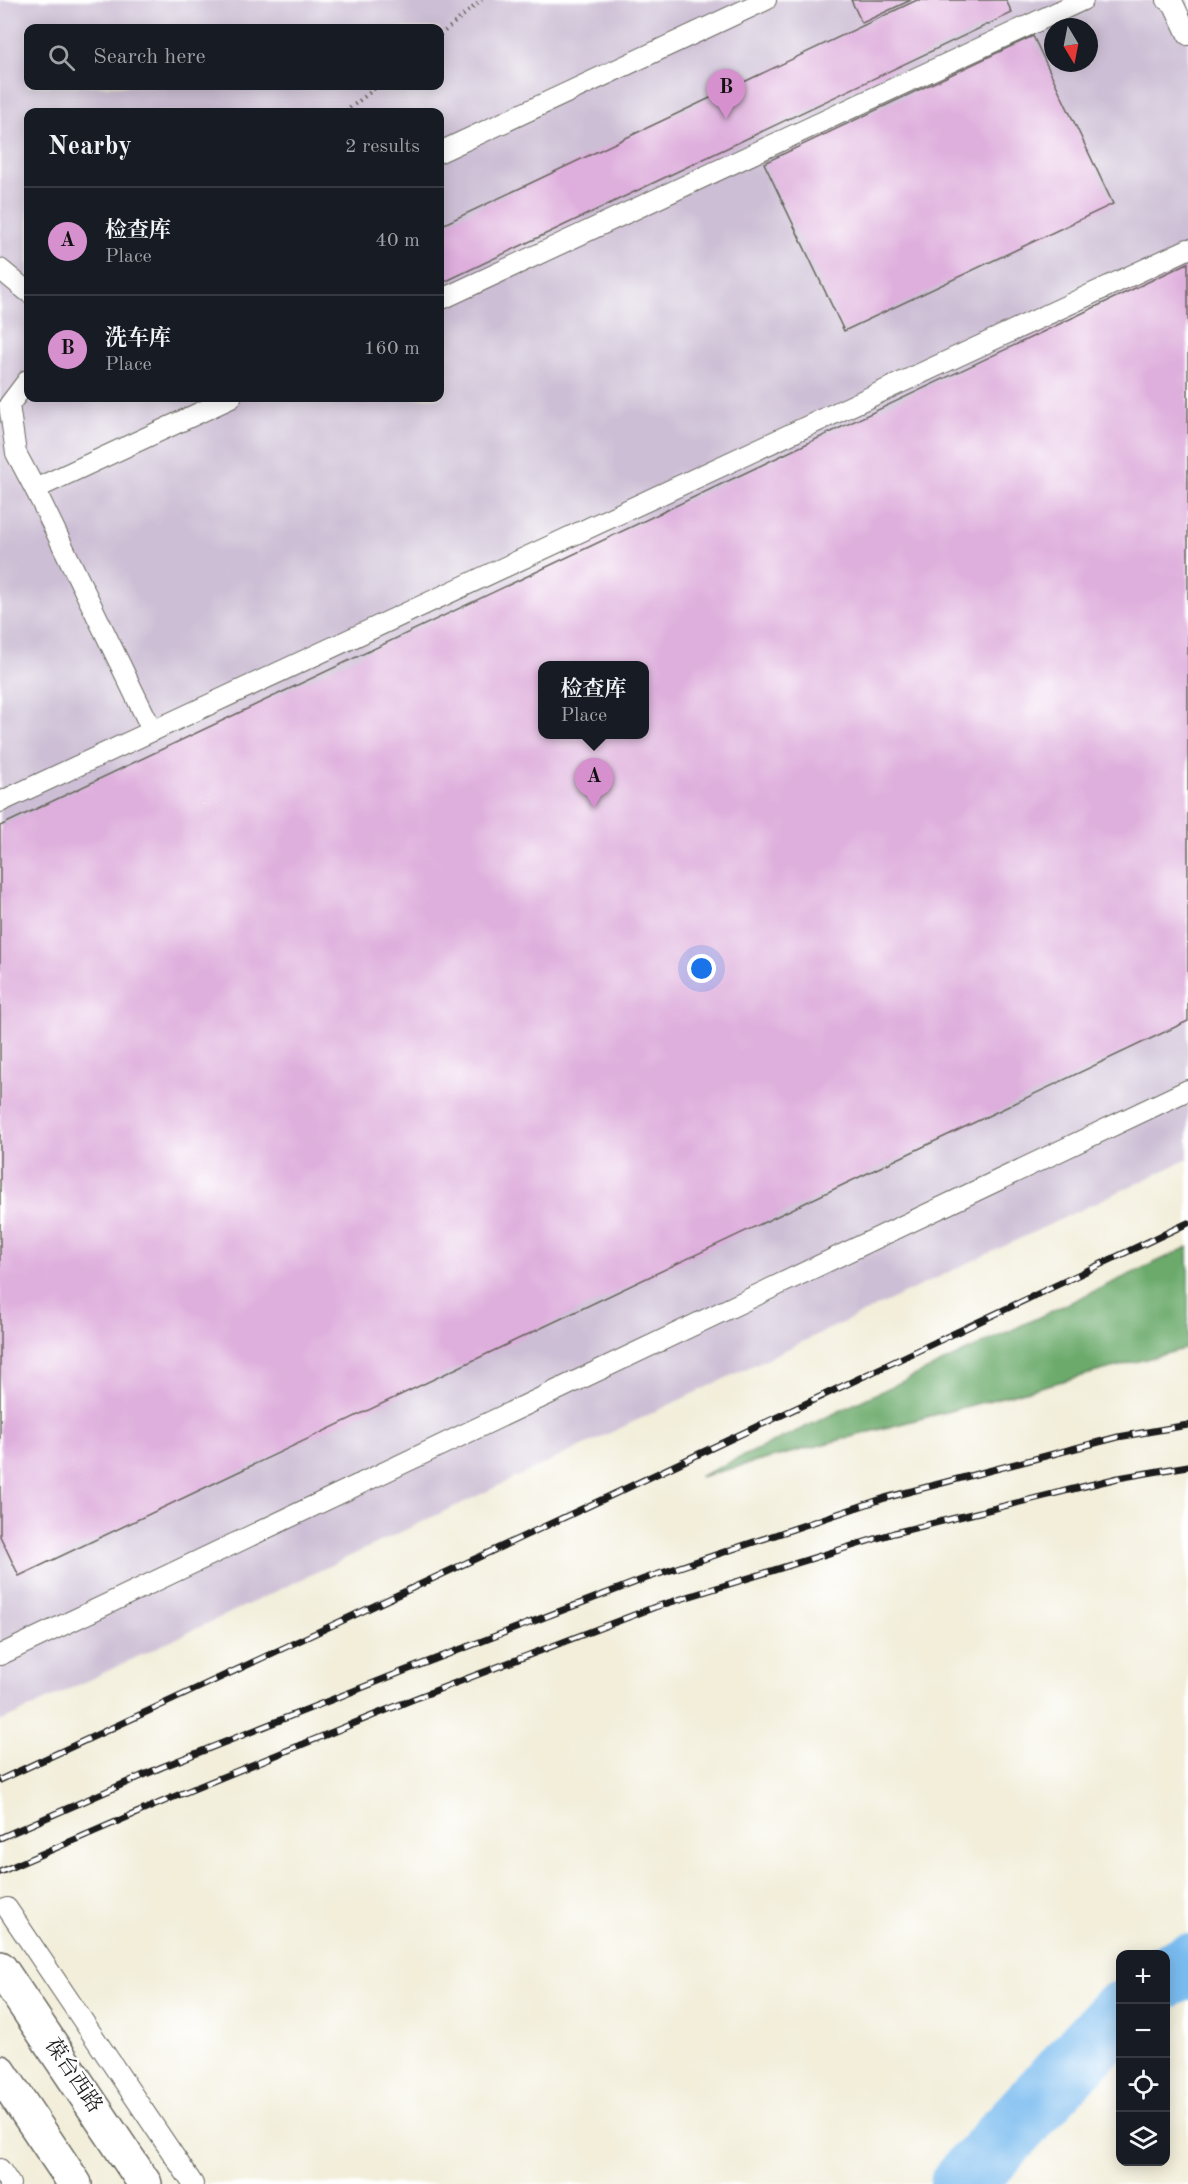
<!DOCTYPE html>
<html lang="en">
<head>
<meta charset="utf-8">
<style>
	body { margin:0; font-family:"Old Standard TT","Noto Serif SC",serif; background:#20242c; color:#f1f3f6 }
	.controls { position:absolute; right:18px; bottom:18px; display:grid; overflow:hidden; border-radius:12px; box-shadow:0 3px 15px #0003 }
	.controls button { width:54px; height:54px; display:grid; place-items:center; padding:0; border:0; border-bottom:2px solid #363941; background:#171b24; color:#f1f3f6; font:30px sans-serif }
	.compass { position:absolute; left:1044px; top:18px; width:54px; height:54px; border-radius:50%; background:#171b24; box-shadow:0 3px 15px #0003; rotate:170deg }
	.you { position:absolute; left:702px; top:969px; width:21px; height:21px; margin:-15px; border:4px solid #fff; border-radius:50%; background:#1a73e8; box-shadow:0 0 0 9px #1a73e833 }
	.badge { display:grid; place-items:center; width:39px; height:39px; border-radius:50%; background:#d690ce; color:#111; font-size:20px; font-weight:700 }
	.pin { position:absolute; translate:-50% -50px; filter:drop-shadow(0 2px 3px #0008) }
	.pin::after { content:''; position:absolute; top:32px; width:21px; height:18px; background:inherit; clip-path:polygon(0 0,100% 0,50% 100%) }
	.popup { position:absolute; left:538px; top:661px; width:111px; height:78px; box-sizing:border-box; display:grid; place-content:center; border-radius:12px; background:#171b24; filter:drop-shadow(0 2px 4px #0005); font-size:20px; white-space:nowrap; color:#9ea1a6 }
	.popup b { font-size:22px; color:#f1f3f6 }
	.popup::after { content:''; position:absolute; left:50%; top:100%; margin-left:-12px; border:12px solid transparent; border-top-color:#171b24 }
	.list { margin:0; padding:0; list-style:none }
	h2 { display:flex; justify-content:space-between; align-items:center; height:78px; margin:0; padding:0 24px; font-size:26px }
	h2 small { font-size:20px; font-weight:400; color:#9ea1a6 }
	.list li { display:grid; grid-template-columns:39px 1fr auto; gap:18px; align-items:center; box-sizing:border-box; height:108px; padding:0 24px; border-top:2px solid #363941 }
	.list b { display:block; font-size:22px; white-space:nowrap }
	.list p { margin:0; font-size:20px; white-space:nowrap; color:#9ea1a6 }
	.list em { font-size:20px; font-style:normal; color:#9ea1a6 }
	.icon { flex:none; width:33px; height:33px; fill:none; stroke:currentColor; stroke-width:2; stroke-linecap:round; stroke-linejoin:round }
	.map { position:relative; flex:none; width:1188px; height:2184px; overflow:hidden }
	.search { position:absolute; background:#171b24; box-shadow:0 3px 15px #0003; left:24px; top:24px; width:420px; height:66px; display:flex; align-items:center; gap:15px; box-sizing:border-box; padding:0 21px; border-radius:12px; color:#9ea1a6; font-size:22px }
	.panel { position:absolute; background:#171b24; box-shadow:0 3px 15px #0003; left:24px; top:108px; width:420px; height:294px; border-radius:12px }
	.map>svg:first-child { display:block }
</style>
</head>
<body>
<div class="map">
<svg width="1188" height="2184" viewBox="0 0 1188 2184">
	<rect width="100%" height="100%" fill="#fff"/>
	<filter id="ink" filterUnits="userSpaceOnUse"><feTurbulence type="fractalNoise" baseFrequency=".0167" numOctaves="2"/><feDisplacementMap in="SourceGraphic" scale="12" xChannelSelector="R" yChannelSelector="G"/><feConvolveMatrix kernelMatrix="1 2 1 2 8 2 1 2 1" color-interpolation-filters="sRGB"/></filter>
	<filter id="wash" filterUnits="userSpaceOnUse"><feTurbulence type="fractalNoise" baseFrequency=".008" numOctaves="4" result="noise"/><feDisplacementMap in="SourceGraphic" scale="24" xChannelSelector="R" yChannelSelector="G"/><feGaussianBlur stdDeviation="1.35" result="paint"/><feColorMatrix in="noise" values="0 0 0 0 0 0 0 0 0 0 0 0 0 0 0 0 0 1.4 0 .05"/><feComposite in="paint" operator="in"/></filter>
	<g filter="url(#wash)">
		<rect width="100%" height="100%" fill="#f2eeda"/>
		<path fill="#ccbed4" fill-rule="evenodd" d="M0,0H1188V1159L0,1722ZM1053,27H1089V63H1053ZM28,28H440V86H28ZM28,112H440V398H28ZM543,666H645V734H543Z"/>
		<polygon fill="#6caa6c" stroke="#446344" stroke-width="1.5" points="1188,1247 1188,1348 699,1477"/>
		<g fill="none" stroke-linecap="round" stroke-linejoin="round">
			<g stroke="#79bbef" stroke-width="64">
				<polyline points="1166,1976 1188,1966"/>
				<polyline points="962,2184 1120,2013"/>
			</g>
		</g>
		<g id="blocks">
			<g fill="#deaedc" fill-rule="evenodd">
				<polygon points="851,0 911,0 862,23"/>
				<polygon points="917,0 1006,0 1012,13 440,284 440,226"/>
				<polygon points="1033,36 1113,204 844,331 764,163"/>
				<path d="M1188,263V1021L19,1576L0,1536V826ZM543,666H645V734H543Z"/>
			</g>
		</g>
	</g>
	<g filter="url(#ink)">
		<use href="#blocks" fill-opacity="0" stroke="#67665e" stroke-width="1.5"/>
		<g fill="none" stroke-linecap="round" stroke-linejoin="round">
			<g stroke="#67665e" stroke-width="22">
				<g id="lane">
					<polyline points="1167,0 1173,3 1188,35"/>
					<polyline points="440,152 766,0"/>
					<polyline points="0,269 28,292"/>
					<polyline points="440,300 1083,0"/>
					<polyline points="28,380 9,405 16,453 35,489 152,730"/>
					<polyline points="35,489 231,398"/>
					<polyline points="0,802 1188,249"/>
					<polyline points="0,1655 1188,1090"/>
					<polyline points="7,1908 193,2184"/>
					<polyline points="0,2169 10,2184"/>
				</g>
			</g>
			<g stroke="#67665e" stroke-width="36">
				<g id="secondary">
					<polyline points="0,1968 145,2184"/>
					<polyline points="0,2072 75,2184"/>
				</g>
			</g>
			<g stroke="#67665e" stroke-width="4" stroke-dasharray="1.5 4.5" stroke-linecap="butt">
				<polyline points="440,35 482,0"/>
				<polyline points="345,112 378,86"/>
			</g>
			<use href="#lane" stroke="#fff" stroke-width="20"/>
			<use href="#secondary" stroke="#fff" stroke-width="33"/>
			<g stroke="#1c1c1c" stroke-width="7">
				<g id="rail">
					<polyline points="0,1780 610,1496 1188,1223"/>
					<polyline points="0,1838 162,1767 404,1671 644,1579 885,1498 1118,1437 1188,1425"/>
					<polyline points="0,1872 176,1796 416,1698 655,1607 894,1533 1118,1478 1188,1466"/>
				</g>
			</g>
			<use href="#rail" stroke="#fff" stroke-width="4.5" stroke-dasharray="14" stroke-linecap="butt"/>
		</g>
	</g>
	<g text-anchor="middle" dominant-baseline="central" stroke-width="5" stroke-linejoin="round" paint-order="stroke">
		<g font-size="21" fill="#1c1c1c" stroke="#fff">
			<text transform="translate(73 2076) rotate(56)">葆台西路</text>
		</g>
	</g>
</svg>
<div class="controls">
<button>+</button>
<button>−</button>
<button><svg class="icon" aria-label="locate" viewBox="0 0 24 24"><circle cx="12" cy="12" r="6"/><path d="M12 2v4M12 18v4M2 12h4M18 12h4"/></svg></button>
<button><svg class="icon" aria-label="layers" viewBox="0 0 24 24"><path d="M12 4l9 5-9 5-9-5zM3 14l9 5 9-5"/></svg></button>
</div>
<svg class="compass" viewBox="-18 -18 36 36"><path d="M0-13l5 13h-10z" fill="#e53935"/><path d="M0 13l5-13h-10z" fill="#9ea1a6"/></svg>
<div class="you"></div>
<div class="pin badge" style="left:594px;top:808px">A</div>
<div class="popup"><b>检查库</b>Place</div>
<div class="pin badge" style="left:726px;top:119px">B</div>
<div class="search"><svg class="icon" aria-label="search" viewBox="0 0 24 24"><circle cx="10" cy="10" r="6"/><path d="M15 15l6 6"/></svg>Search here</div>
<section class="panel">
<h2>Nearby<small>2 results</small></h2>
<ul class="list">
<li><span class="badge">A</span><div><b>检查库</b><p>Place</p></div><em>40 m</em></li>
<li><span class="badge">B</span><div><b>洗车库</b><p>Place</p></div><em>160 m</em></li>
</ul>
</section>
</div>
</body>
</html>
